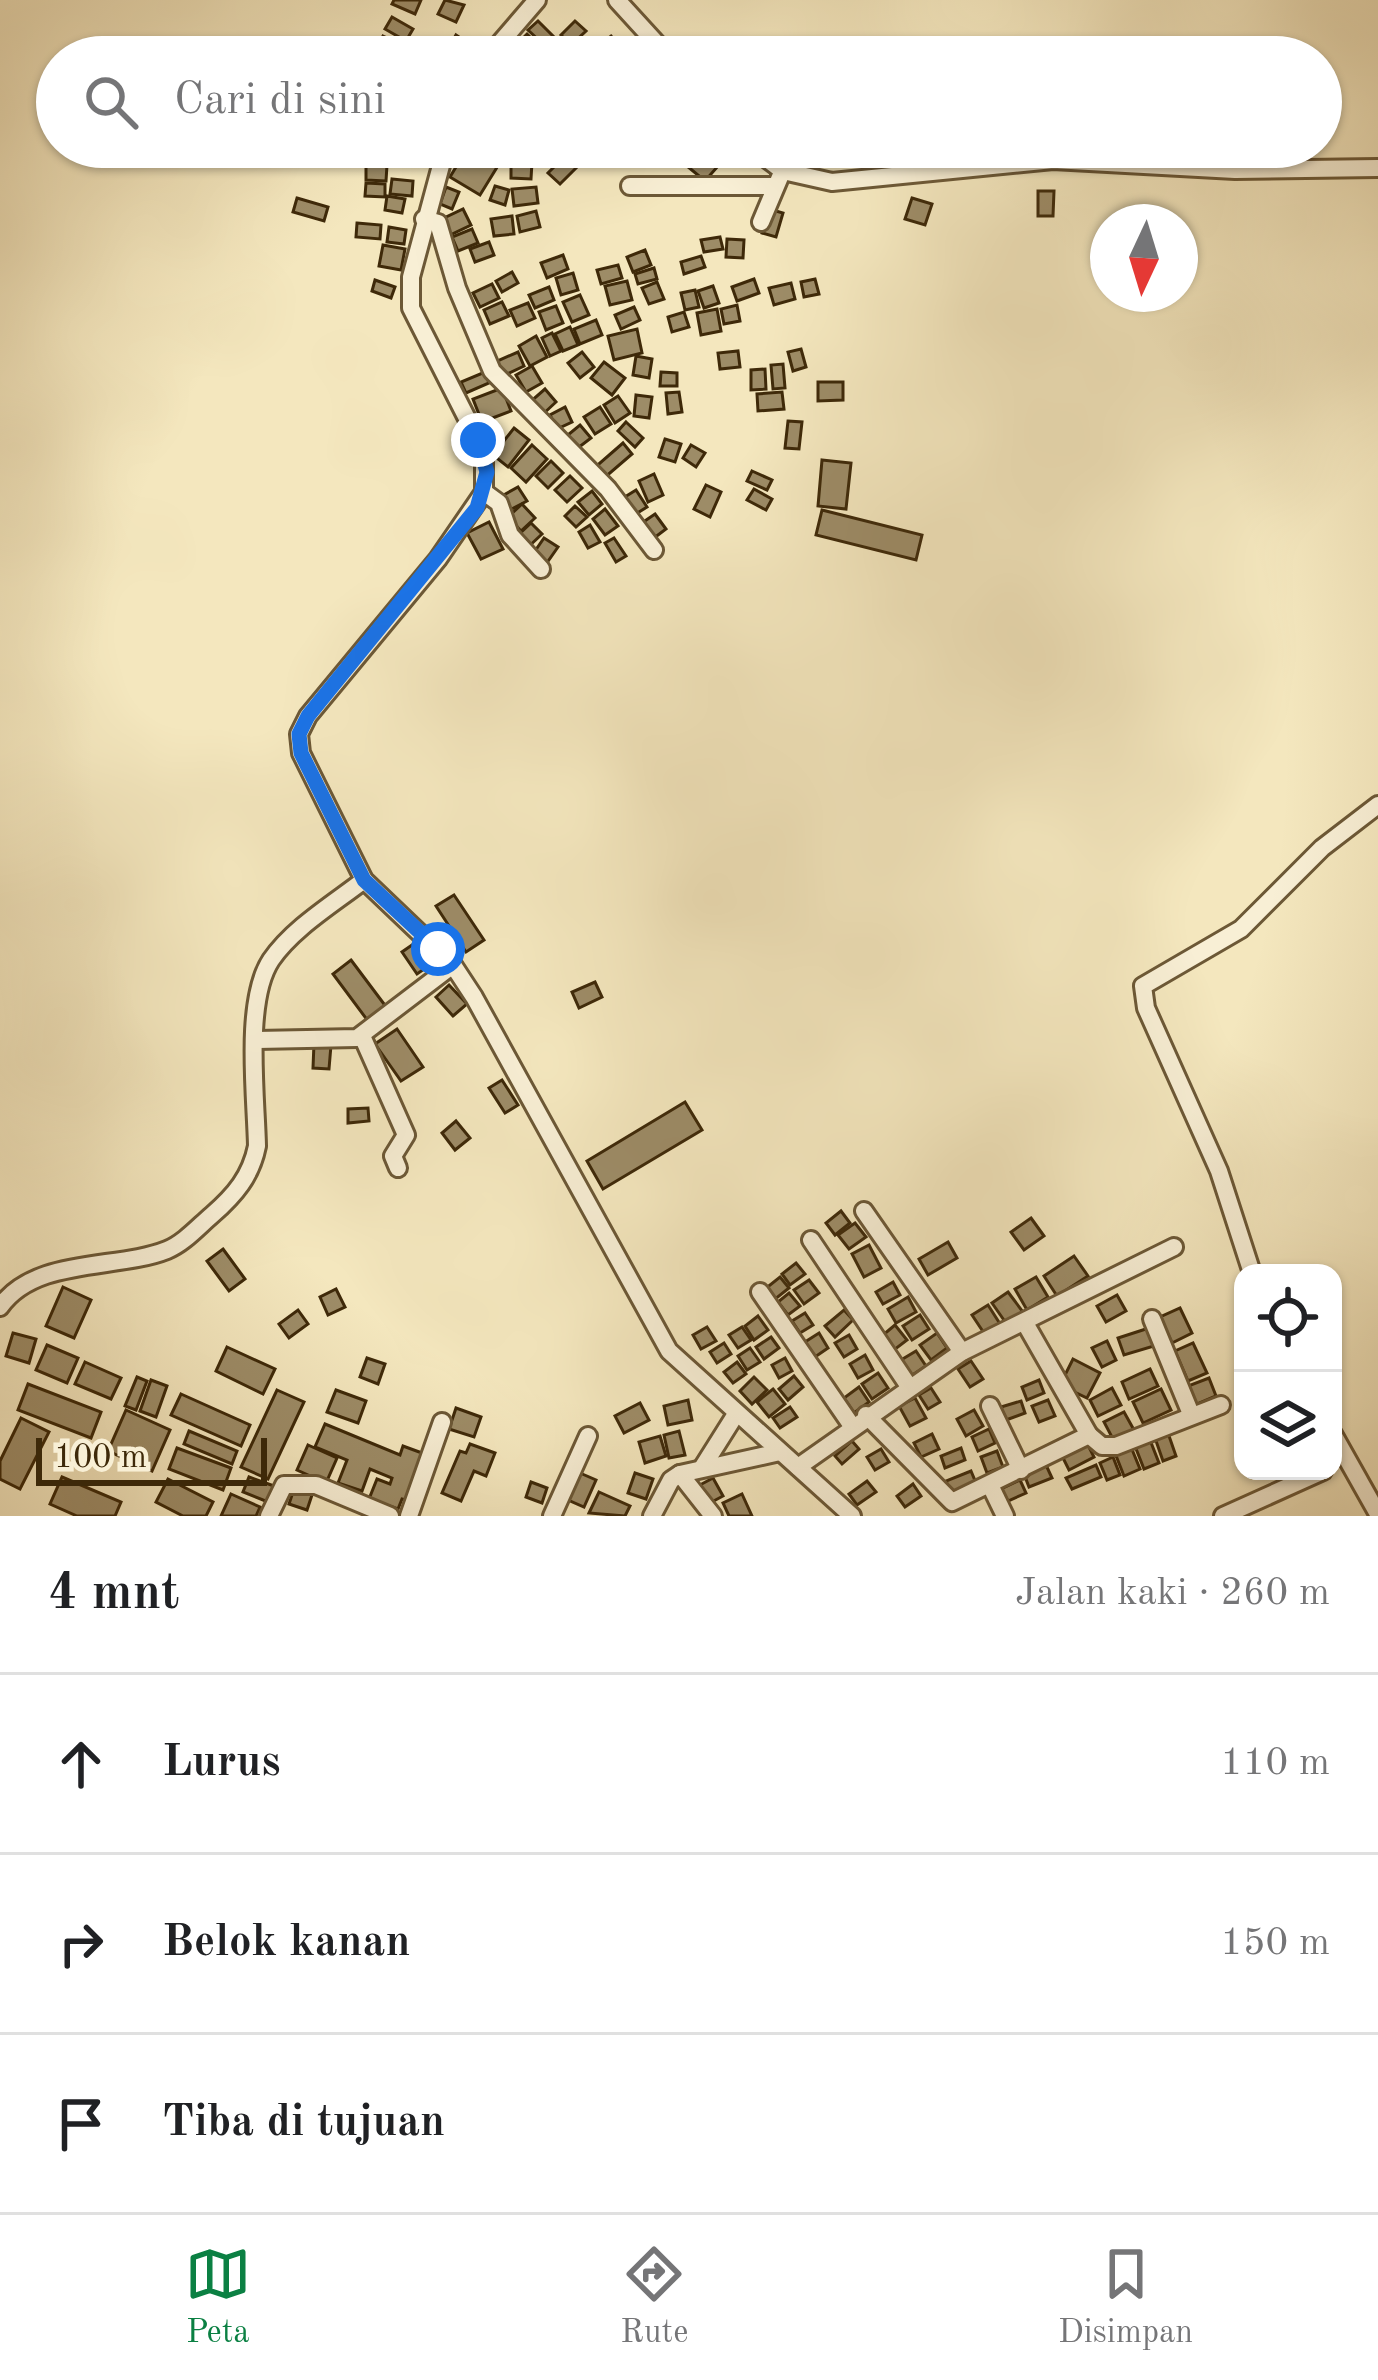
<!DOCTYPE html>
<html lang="id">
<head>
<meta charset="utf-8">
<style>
	body { margin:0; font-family:"Old Standard TT",serif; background:#f6f6f6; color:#202124 }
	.controls { position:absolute; right:36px; bottom:36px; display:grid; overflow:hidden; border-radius:24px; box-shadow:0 3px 9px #0004 }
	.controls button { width:108px; height:108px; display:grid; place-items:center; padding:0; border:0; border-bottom:3px solid #e0e0e0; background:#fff; color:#202124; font:60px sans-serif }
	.compass { position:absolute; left:1090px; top:204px; width:108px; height:108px; border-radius:50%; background:#fff; box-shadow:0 3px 9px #0004; rotate:184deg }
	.scale { position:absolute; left:36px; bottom:30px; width:231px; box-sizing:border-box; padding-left:12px; border:6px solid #3e2909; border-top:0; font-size:33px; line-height:42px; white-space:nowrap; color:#3e2909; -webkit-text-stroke:9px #f8efd5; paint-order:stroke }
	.stop { position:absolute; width:36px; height:36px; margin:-27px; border:9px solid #1a73e8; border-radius:50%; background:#fff }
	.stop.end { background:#1a73e8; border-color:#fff; box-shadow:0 3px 12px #0008 }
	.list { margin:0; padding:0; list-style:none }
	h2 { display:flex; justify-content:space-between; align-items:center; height:156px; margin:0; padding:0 48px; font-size:51px }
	h2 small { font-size:39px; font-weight:400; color:#757577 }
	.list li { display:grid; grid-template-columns:78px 1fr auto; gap:36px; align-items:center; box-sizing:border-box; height:180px; padding:0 48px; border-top:3px solid #e0e0e0 }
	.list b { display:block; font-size:45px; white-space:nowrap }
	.list em { font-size:39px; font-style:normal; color:#757577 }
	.icon { flex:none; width:66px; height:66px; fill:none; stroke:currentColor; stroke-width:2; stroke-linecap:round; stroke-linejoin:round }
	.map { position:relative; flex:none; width:1378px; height:1516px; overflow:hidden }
	.search { position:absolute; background:#fff; box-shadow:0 3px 9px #0004; left:36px; right:36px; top:36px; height:132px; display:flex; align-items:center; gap:30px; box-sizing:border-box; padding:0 42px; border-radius:66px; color:#757577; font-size:45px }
	.sheet { height:696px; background:#fff }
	nav { display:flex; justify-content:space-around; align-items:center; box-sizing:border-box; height:168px; border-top:3px solid #e0e0e0; background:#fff; font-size:33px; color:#757577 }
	nav a { display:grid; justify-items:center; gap:6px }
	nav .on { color:#0b8043 }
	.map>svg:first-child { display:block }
</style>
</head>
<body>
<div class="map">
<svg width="1378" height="1516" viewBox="0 0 1378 1516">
	<rect width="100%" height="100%" fill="#f4e7be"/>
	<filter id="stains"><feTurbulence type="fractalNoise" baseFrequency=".00167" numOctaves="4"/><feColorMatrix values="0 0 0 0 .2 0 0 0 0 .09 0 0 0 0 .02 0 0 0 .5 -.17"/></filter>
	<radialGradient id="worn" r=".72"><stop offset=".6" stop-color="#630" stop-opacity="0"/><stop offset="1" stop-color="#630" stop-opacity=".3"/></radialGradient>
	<g fill="#9d8c67" stroke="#3e2909" stroke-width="3">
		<polygon points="394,0 421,0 415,14 392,4"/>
		<polygon points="445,0 464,5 456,22 438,14"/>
		<polygon points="392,17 413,29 406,41 385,29"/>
		<polygon points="538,21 553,36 544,45 528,30"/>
		<polygon points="575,21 586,31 571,45 561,35"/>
		<polygon points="527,34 538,45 526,57 516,57 510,51"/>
		<polygon points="456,35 471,45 463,57 443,57"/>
		<polygon points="383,36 404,46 398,57 375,50"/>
		<polygon points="611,36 618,45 603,57 596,48"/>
		<polygon points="412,147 432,150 421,165 407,155"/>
		<polygon points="468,147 499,164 480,195 450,177"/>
		<polygon points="704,147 725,158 705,181 687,166"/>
		<polygon points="572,149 584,160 560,184 548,173"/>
		<polygon points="511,162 532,162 531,179 511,178"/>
		<polygon points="366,164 387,165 386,181 366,180"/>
		<polygon points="392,179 413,181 412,196 390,194"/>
		<polygon points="366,183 385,184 385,197 365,196"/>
		<polygon points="495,186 509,190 505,205 490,200"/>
		<polygon points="446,187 459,192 452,209 440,204"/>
		<polygon points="536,187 538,203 514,206 512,189"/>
		<polygon points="1038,191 1054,191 1053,216 1038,216"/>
		<polygon points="387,196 405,199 402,213 385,210"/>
		<polygon points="297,198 328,207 324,221 293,212"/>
		<polygon points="912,198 932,204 925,225 905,219"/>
		<polygon points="463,209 471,225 450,235 442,219"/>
		<polygon points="769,209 783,213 776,237 762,233"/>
		<polygon points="536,211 540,227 520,232 517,216"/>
		<polygon points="512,216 514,234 494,236 491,219"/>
		<polygon points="357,223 381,225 380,239 356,237"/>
		<polygon points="389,227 406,230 404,244 387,242"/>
		<polygon points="472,229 478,243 458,251 452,237"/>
		<polygon points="720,237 723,249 704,252 701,240"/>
		<polygon points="727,239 744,240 743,258 726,257"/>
		<polygon points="489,242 494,255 475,262 470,249"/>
		<polygon points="383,245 405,249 401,270 379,266"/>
		<polygon points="645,250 651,265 633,272 627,257"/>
		<polygon points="563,255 568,269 547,278 541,263"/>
		<polygon points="701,256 705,267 684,274 681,262"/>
		<polygon points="618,265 622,278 601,284 597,270"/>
		<polygon points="654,268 657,279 638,284 635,274"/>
		<polygon points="512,272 518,283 502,292 496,281"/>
		<polygon points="573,273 578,290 561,295 556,278"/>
		<polygon points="754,279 759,293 737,301 732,287"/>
		<polygon points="815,279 819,294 804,297 801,282"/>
		<polygon points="375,280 395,287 391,298 372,291"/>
		<polygon points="627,281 632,300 610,305 605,286"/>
		<polygon points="657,282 664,299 649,304 642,288"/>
		<polygon points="791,283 795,299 774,305 769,288"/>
		<polygon points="492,284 499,298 480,307 473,293"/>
		<polygon points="713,286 719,303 704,308 698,291"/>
		<polygon points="549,287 554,300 535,308 529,295"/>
		<polygon points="695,290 699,307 685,310 681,293"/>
		<polygon points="580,295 589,315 572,322 563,302"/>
		<polygon points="502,302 509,316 490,324 484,310"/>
		<polygon points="528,303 535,318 517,326 510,310"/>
		<polygon points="737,305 740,321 724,324 721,309"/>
		<polygon points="556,306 563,323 546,330 539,312"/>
		<polygon points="634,307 640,320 621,329 615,315"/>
		<polygon points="717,309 721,331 701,335 697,313"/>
		<polygon points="684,312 689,327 672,332 668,317"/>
		<polygon points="596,320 602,335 580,344 574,329"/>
		<polygon points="570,327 578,345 563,351 555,334"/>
		<polygon points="637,329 642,353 614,360 608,336"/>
		<polygon points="552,333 561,351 550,356 542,338"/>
		<polygon points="536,336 547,357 530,366 519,346"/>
		<polygon points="801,349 806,367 793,371 788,352"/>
		<polygon points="738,351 740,367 720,369 718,353"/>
		<polygon points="518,352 524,366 501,377 495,362"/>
		<polygon points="582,352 594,367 580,378 568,363"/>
		<polygon points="636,356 652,359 649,378 633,375"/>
		<polygon points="604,362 625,378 612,395 591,378"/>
		<polygon points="783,364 785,388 773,389 771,365"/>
		<polygon points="532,366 542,383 526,392 516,375"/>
		<polygon points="765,369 766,389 751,390 751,370"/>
		<polygon points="485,372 489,383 466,393 461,382"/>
		<polygon points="661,372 677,373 677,386 660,386"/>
		<polygon points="818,382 843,382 843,400 818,401"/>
		<polygon points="502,388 511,411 482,422 473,399"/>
		<polygon points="545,389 556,402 542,415 530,402"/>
		<polygon points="679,392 682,412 668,414 666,393"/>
		<polygon points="782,392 784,409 758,411 757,394"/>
		<polygon points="636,395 652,397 649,418 634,416"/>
		<polygon points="618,396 630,413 615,423 604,405"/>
		<polygon points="565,407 572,422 557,429 550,415"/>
		<polygon points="600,407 611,424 595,434 584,417"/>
		<polygon points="788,421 802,422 799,449 785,448"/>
		<polygon points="626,422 643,438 635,447 618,431"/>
		<polygon points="580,425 591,438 574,451 563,439"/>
		<polygon points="514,428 529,440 508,467 493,455"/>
		<polygon points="665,439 681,444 675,462 659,457"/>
		<polygon points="623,443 632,454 603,479 593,469"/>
		<polygon points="532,445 547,459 526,482 511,468"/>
		<polygon points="691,445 705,453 696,467 683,458"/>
		<polygon points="822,460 851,463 846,509 818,506"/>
		<polygon points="551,461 563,473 548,488 536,476"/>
		<polygon points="752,471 772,480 767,490 747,481"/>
		<polygon points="654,474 663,495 648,502 639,481"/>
		<polygon points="570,476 582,488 567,502 555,490"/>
		<polygon points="706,485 721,492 710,517 694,509"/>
		<polygon points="518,487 527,501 508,511 500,497"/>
		<polygon points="754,489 772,499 766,510 747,500"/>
		<polygon points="636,490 647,507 631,517 620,500"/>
		<polygon points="592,491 602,504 589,515 578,502"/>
		<polygon points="522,504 535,518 521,531 508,517"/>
		<polygon points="575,506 587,517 576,527 565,516"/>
		<polygon points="605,509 618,526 605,535 593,519"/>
		<polygon points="822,510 922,535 916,560 816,535"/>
		<polygon points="655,514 666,529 650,541 639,525"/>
		<polygon points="489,522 503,549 481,559 467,533"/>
		<polygon points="531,523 542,534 525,550 514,539"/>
		<polygon points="590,525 600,542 588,548 579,532"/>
		<polygon points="544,538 558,547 546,564 533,554"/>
		<polygon points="614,538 626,556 616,562 605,543"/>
		<polygon points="454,895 484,940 466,952 436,906"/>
		<polygon points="422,938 437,960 417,974 402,952"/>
		<polygon points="351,960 387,1008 368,1021 333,974"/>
		<polygon points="595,982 602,997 579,1008 572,992"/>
		<polygon points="449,985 467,1004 453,1016 436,997"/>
		<polygon points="397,1029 423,1067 401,1081 375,1044"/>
		<polygon points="314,1043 331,1045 329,1069 313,1068"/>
		<polygon points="502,1080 518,1105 505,1113 489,1088"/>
		<polygon points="685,1102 702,1130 603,1189 587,1161"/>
		<polygon points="368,1108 369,1121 348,1123 348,1109"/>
		<polygon points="456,1121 470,1138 455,1150 442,1133"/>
		<polygon points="841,1211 850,1223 835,1235 826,1223"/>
		<polygon points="1031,1218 1044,1236 1024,1250 1011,1232"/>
		<polygon points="855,1223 866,1237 849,1249 838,1235"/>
		<polygon points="948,1242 957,1258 928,1275 919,1259"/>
		<polygon points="869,1245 881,1268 864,1277 852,1254"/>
		<polygon points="223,1249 245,1279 229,1291 207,1261"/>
		<polygon points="1074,1256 1088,1276 1057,1296 1044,1276"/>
		<polygon points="796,1263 805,1274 790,1285 782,1274"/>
		<polygon points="780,1277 789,1288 774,1300 765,1289"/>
		<polygon points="1036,1277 1048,1297 1027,1310 1015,1289"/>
		<polygon points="809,1280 819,1293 804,1304 794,1290"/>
		<polygon points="893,1282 900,1295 883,1304 876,1292"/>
		<polygon points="63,1287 91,1300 74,1338 46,1326"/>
		<polygon points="336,1289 345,1307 328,1315 320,1297"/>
		<polygon points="1008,1292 1023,1312 1006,1323 992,1303"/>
		<polygon points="789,1293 800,1306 788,1315 778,1302"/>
		<polygon points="1117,1295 1126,1311 1106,1322 1097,1306"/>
		<polygon points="908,1297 916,1312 896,1323 888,1309"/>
		<polygon points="988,1305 1002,1327 986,1336 972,1315"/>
		<polygon points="1180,1308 1192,1333 1172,1343 1160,1317"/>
		<polygon points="298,1310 308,1324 289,1338 279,1324"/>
		<polygon points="844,1310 853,1320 835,1337 825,1326"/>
		<polygon points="805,1313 813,1325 800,1333 792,1321"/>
		<polygon points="920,1315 929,1329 912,1340 903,1326"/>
		<polygon points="758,1316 768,1330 754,1340 745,1326"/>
		<polygon points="895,1325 907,1340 894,1350 883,1335"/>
		<polygon points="707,1327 716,1341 701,1349 693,1335"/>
		<polygon points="742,1327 751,1340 738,1348 729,1335"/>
		<polygon points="1149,1328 1154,1346 1124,1355 1118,1338"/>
		<polygon points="13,1333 36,1339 29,1363 6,1356"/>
		<polygon points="819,1333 828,1348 815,1357 805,1342"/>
		<polygon points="937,1333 947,1348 931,1360 920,1345"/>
		<polygon points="849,1335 857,1349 844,1357 835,1343"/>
		<polygon points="771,1337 779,1348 764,1359 756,1347"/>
		<polygon points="1107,1341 1116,1360 1102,1367 1092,1348"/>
		<polygon points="724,1343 731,1354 717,1363 710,1352"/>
		<polygon points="1193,1343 1207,1373 1188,1381 1175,1351"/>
		<polygon points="47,1345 78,1358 67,1383 36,1370"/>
		<polygon points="227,1347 275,1369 263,1394 216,1371"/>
		<polygon points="750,1348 760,1362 747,1370 738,1356"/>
		<polygon points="916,1351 926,1366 911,1376 901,1360"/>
		<polygon points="865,1355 873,1370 858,1378 850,1364"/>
		<polygon points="367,1358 385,1364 378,1384 360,1377"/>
		<polygon points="785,1358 792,1371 779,1378 772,1365"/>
		<polygon points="1073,1359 1100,1373 1087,1398 1060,1385"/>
		<polygon points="971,1361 983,1379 970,1387 958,1369"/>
		<polygon points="85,1362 121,1378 111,1399 75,1384"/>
		<polygon points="737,1362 746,1374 733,1383 724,1372"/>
		<polygon points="1150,1369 1158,1386 1129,1399 1122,1382"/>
		<polygon points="878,1373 888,1388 872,1399 862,1384"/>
		<polygon points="794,1376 803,1387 788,1400 779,1389"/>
		<polygon points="137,1377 147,1381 136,1410 125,1406"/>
		<polygon points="754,1377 767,1390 752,1404 740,1391"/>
		<polygon points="1209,1378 1216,1396 1195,1405 1188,1386"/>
		<polygon points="151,1380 167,1386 156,1417 140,1411"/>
		<polygon points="1039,1380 1044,1393 1027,1400 1022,1387"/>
		<polygon points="28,1384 101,1412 91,1438 18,1410"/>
		<polygon points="859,1387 869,1402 854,1413 844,1398"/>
		<polygon points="931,1388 940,1402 928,1409 919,1395"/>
		<polygon points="1112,1388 1121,1405 1098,1416 1090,1400"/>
		<polygon points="773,1389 785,1404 769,1417 757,1402"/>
		<polygon points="1161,1389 1171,1410 1143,1423 1133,1402"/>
		<polygon points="277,1390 304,1402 268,1479 241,1467"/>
		<polygon points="336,1390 366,1401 358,1423 327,1412"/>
		<polygon points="181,1394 250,1425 241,1446 171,1415"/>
		<polygon points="915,1398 926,1418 910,1426 899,1406"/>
		<polygon points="688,1400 692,1420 668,1425 664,1406"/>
		<polygon points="1048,1400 1055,1416 1039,1422 1032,1406"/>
		<polygon points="1021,1401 1025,1413 1006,1420 1001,1407"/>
		<polygon points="640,1403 649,1420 624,1433 615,1416"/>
		<polygon points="790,1407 797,1417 780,1428 773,1418"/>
		<polygon points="456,1408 481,1417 474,1437 449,1429"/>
		<polygon points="126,1410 170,1430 152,1471 108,1451"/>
		<polygon points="974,1410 983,1426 966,1436 957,1419"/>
		<polygon points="1124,1412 1134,1430 1114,1441 1104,1422"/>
		<polygon points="21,1418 49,1432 20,1489 0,1479 0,1461"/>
		<polygon points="325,1424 400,1455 403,1446 422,1453 406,1500 402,1499 398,1509 369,1499 377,1479 390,1484 392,1478 370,1469 362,1491 338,1483 347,1460 315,1447"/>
		<polygon points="989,1429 995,1443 978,1451 972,1437"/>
		<polygon points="189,1431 237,1451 232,1464 184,1444"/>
		<polygon points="679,1431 685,1455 669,1458 664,1435"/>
		<polygon points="1168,1433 1176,1456 1163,1461 1155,1438"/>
		<polygon points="932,1434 939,1449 921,1457 914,1443"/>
		<polygon points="660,1436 666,1456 645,1463 639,1442"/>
		<polygon points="1150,1440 1159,1463 1144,1469 1135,1446"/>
		<polygon points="852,1441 859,1449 842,1464 835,1456"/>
		<polygon points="1087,1443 1094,1457 1069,1470 1062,1456"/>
		<polygon points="470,1444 495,1453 486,1476 474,1471 461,1501 442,1493 460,1451 466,1453"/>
		<polygon points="308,1445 337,1458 326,1483 297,1470"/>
		<polygon points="1131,1447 1140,1469 1124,1476 1115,1453"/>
		<polygon points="177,1448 231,1468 223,1490 169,1469"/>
		<polygon points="961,1448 965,1460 945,1468 941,1456"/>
		<polygon points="881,1449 889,1462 875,1470 867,1457"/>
		<polygon points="997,1451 1003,1467 987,1473 981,1457"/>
		<polygon points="1113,1457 1120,1475 1107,1480 1100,1463"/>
		<polygon points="1046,1465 1052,1478 1029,1487 1024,1474"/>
		<polygon points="1096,1465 1101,1477 1072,1489 1066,1478"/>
		<polygon points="971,1471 976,1483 951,1493 946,1481"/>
		<polygon points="580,1473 596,1480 584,1507 568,1500"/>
		<polygon points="635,1473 653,1479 646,1499 628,1493"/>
		<polygon points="62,1477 121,1502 115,1516 77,1516 50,1504"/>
		<polygon points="249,1477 274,1486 268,1502 243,1492"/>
		<polygon points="713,1478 723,1496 708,1504 698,1486"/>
		<polygon points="168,1479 213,1502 206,1516 183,1516 156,1502"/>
		<polygon points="1020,1480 1026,1493 1008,1501 1001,1489"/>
		<polygon points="867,1481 876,1492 857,1505 849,1494"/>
		<polygon points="531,1482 547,1488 542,1503 526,1497"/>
		<polygon points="913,1484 921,1496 905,1507 897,1496"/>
		<polygon points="295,1486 313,1492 307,1510 289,1504"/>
		<polygon points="599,1492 630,1506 625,1516 589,1513"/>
		<polygon points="231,1494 260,1507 256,1516 221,1516"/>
		<polygon points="742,1494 752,1516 729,1516 723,1503"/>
	</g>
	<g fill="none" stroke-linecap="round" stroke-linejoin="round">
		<g stroke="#6c5836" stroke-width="22">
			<g id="minor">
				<polyline points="617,0 669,57"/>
				<polyline points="488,57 537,0"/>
				<polyline points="446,147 411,277 411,308 484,452 484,492 438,559 308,716 299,734 301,753 364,880 453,965 474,997 669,1351 852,1516"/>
				<polyline points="751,147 783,171 832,182 1053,160 1235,170 1378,168"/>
				<polyline points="630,186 775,186"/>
				<polyline points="424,219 438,223 457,288 492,371 608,489 654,550"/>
				<polyline points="761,222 780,177"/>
				<polyline points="484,492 499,503 510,535 541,569"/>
				<polyline points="362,1036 406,1135 393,1156 398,1168"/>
				<polyline points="257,1040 357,1038 453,965"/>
				<polyline points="864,1211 962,1352"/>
				<polyline points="811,1240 908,1385"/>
				<polyline points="1252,1273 1219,1171 1146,1008 1143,986 1241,929 1322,848 1378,805"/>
				<polyline points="760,1292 852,1426"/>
				<path d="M0,1307C35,1257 117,1270 167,1250C184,1243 198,1227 212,1215C235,1195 251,1176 257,1146C256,1096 244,1001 271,960C293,928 333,904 364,880"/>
				<polyline points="1152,1319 1191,1414"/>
				<polyline points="990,1406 1021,1470"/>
				<polyline points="866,1415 952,1502 1089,1435 1025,1323"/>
				<polyline points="1333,1434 1378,1514"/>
				<polyline points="1089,1435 1102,1446 1116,1446 1221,1405"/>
				<polyline points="798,1467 962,1352 1174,1247"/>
				<polyline points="702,1468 736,1414"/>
				<polyline points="680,1474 713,1516"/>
				<polyline points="990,1485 1005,1516"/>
				<polyline points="269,1516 284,1485 316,1485 390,1516"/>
				<polyline points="409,1516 442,1422"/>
				<polyline points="552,1516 588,1436"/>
				<polyline points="652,1516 671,1480 680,1474 780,1452"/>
				<polyline points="1223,1516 1323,1471"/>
			</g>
		</g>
		<use href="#minor" stroke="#f8efd5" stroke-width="16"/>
	</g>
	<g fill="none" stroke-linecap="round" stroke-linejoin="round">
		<polyline stroke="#1a73e8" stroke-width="15" points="438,949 364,880 301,753 299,734 308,716 477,508 487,472 478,440"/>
	</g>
	<rect width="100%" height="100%" filter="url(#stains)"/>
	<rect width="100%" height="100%" fill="url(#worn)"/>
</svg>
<div class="controls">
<button><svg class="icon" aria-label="locate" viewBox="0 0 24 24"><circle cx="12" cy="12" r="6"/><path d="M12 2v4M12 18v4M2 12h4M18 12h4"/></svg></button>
<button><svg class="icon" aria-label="layers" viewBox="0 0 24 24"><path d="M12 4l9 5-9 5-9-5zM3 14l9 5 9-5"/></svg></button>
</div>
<svg class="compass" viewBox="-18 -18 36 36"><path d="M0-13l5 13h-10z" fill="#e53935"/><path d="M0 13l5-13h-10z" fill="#757577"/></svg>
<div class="scale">100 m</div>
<div class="stop" style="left:438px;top:949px"></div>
<div class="stop end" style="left:478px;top:440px"></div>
<div class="search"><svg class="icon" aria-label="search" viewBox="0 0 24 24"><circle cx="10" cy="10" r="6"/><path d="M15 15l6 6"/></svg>Cari di sini</div>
</div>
<section class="sheet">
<h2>4 mnt<small>Jalan kaki · 260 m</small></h2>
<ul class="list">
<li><svg class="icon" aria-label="ahead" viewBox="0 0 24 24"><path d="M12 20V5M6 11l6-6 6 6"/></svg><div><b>Lurus</b></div><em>110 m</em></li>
<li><svg class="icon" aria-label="right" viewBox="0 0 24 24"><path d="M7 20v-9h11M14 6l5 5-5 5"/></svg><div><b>Belok kanan</b></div><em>150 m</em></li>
<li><svg class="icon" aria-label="arrive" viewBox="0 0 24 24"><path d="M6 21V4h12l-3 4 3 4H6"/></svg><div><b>Tiba di tujuan</b></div></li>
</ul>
</section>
<nav>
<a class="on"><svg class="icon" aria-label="map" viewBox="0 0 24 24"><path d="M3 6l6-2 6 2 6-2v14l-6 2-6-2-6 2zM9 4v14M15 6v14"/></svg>Peta</a>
<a><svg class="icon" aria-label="directions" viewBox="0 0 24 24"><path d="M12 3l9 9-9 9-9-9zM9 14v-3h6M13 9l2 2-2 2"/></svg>Rute</a>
<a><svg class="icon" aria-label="saved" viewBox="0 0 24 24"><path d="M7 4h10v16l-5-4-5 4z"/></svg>Disimpan</a>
</nav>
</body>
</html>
